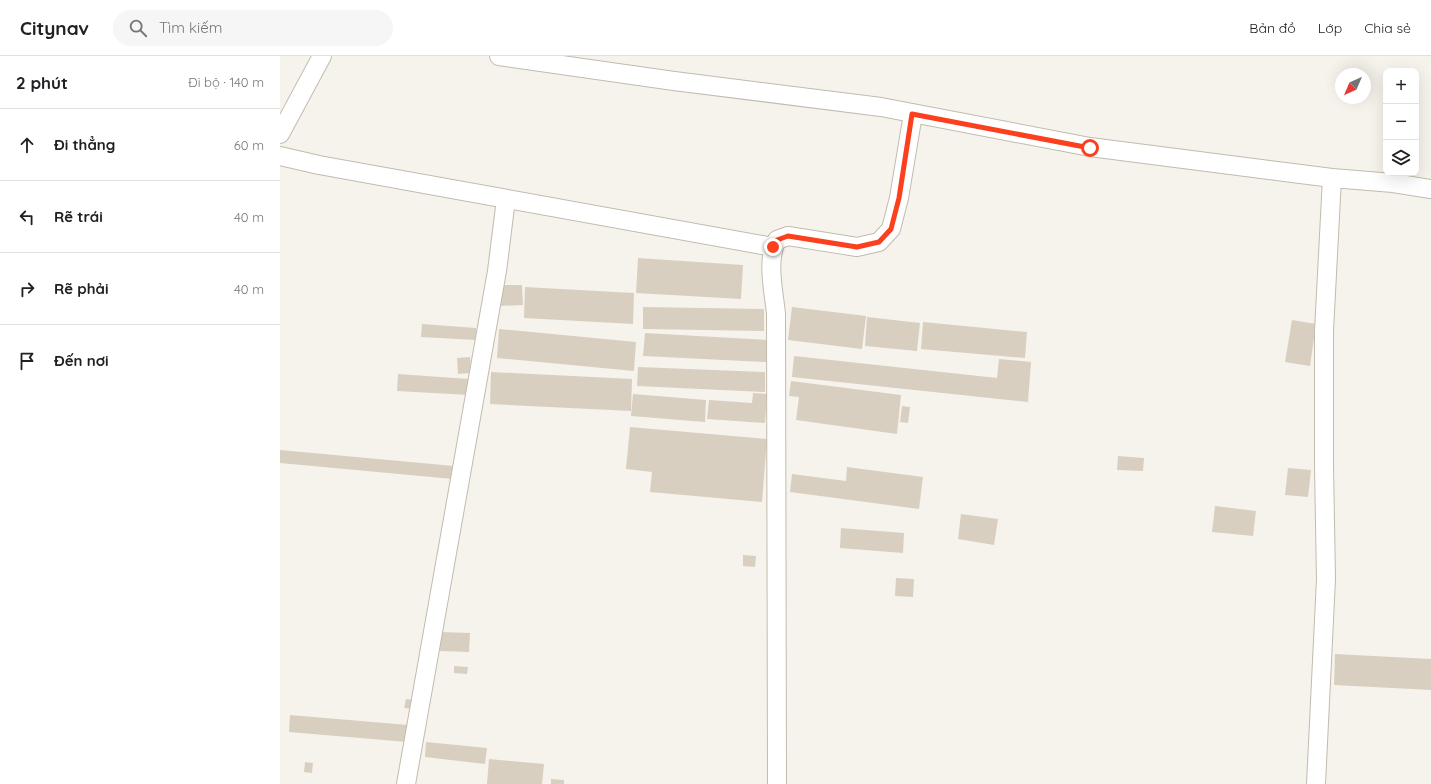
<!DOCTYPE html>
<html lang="vi">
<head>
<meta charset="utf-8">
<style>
	body { margin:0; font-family:Quicksand,sans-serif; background:#f6f6f6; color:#202124 }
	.controls { position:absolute; right:12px; top:12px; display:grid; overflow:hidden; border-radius:8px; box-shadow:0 4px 16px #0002 }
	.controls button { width:36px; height:36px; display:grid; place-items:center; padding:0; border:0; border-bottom:1px solid #e0e0e0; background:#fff; color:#202124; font:20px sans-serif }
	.compass { position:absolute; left:1055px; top:12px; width:36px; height:36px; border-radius:50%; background:#fff; box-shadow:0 4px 16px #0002; rotate:224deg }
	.stop { position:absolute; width:12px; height:12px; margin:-9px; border:3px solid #fc3f1d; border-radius:50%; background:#fff }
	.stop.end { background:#fc3f1d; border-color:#fff; box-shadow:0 1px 4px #0008 }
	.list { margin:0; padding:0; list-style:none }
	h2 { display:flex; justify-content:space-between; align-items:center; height:52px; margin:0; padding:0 16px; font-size:17px }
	h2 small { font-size:13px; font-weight:400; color:#757577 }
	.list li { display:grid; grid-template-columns:26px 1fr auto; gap:12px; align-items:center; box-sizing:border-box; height:72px; padding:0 16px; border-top:1px solid #e0e0e0 }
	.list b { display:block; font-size:15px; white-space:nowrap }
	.list em { font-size:13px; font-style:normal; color:#757577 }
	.icon { flex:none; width:22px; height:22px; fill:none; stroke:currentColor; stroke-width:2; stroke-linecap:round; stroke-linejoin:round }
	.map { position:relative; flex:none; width:1151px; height:728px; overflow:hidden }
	header { display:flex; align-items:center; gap:24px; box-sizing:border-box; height:56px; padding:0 20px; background:#fff; border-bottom:1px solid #e0e0e0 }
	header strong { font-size:19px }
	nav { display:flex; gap:22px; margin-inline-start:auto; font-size:14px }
	.search { width:280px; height:36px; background:#f6f6f6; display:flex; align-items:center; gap:10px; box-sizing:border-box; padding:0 14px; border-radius:22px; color:#757577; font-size:15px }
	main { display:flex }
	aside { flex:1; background:#fff }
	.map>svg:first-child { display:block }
</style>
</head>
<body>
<header>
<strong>Citynav</strong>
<div class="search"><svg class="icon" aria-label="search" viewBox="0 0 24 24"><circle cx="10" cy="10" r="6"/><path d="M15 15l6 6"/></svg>Tìm kiếm</div>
<nav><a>Bản đồ</a><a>Lớp</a><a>Chia sẻ</a></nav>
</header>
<main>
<aside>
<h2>2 phút<small>Đi bộ · 140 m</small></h2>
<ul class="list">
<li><svg class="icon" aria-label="ahead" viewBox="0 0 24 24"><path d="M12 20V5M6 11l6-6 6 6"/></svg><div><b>Đi thẳng</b></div><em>60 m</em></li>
<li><svg class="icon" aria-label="left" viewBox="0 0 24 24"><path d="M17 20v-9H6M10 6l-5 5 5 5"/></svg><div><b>Rẽ trái</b></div><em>40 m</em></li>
<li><svg class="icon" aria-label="right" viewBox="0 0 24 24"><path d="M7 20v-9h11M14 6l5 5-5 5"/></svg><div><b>Rẽ phải</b></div><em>40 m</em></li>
<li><svg class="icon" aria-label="arrive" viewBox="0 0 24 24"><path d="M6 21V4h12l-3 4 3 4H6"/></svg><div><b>Đến nơi</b></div></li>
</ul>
</aside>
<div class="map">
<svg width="1151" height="728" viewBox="0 0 1151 728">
	<rect width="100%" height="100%" fill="#f6f3ec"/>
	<g fill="#d8cfc1">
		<polygon points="358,202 463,209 461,243 356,237"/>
		<polygon points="218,229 242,229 243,249 219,250"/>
		<polygon points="245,231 354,237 353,268 244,262"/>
		<polygon points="363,251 484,253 484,275 363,273"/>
		<polygon points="512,251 586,260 582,293 508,284"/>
		<polygon points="587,261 640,267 637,295 585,290"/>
		<polygon points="1012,264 1036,268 1030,310 1005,306"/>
		<polygon points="643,266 747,276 745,302 641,293"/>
		<polygon points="142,268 196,272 196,284 141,281"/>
		<polygon points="219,273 356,286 354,315 217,302"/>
		<polygon points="365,277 487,284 486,306 363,300"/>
		<polygon points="514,300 717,322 719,303 751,306 748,346 512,321"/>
		<polygon points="190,301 191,317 178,318 177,302"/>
		<polygon points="358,311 485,316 485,336 357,330"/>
		<polygon points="211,316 352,323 351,355 210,348"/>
		<polygon points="118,318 189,323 188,339 117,335"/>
		<polygon points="511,325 621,339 617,378 516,364 519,341 509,340"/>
		<polygon points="473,337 487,338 485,367 427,363 429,344 472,347"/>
		<polygon points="353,338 426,344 425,366 351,360"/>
		<polygon points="622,350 630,351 628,367 620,366"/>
		<polygon points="350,371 487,383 482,446 370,436 372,416 346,413"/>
		<polygon points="0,394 174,410 173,423 0,407"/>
		<polygon points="838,400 864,402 863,415 837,414"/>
		<polygon points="567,411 643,421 639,453 510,436 512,418 566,425"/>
		<polygon points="1008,412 1031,414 1028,441 1005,439"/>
		<polygon points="935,450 976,455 973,480 932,476"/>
		<polygon points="681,458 718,463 714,489 678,483"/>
		<polygon points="561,472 624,477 623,497 560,492"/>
		<polygon points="463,499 476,500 475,511 463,510"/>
		<polygon points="616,522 634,523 633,541 615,540"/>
		<polygon points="161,576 190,577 189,596 160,595"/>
		<polygon points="1055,598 1151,603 1151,634 1054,629"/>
		<polygon points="174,610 188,611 187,618 174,617"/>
		<polygon points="126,643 135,644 133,653 124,652"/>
		<polygon points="10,659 128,669 127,686 9,676"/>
		<polygon points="146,686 207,692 205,708 145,701"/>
		<polygon points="209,703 264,708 262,728 207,728"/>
		<polygon points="25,706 33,707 32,717 24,716"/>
		<polygon points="271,723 284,724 284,728 271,728"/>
	</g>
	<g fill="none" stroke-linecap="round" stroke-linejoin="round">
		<g stroke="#c2bbae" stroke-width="20">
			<g id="street">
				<polyline points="219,0 394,25 601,51 810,91 1052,122 1113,127 1151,133"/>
				<polyline points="0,78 42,0"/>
				<polyline points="0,100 39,109 493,191"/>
				<polyline points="126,728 217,215 226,143"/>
				<path d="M497,728L496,258C494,237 486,203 497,184L508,180L577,191L599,186L611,173L619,142L633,58"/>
				<polyline points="1036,728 1046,523 1044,410 1044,275 1052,122"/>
			</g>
		</g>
		<use href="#street" stroke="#fff" stroke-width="18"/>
	</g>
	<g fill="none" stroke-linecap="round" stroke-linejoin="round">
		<polyline stroke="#fc3f1d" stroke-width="5" points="493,191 497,184 508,180 577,191 599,186 611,173 619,142 632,58 810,92"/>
	</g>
</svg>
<div class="controls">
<button>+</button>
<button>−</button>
<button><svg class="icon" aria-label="layers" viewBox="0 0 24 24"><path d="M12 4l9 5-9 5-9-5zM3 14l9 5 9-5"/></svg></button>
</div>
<svg class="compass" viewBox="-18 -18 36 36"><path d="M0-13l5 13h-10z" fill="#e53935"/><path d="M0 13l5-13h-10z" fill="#757577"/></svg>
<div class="stop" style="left:810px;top:92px"></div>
<div class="stop end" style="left:493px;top:191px"></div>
</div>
</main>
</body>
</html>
